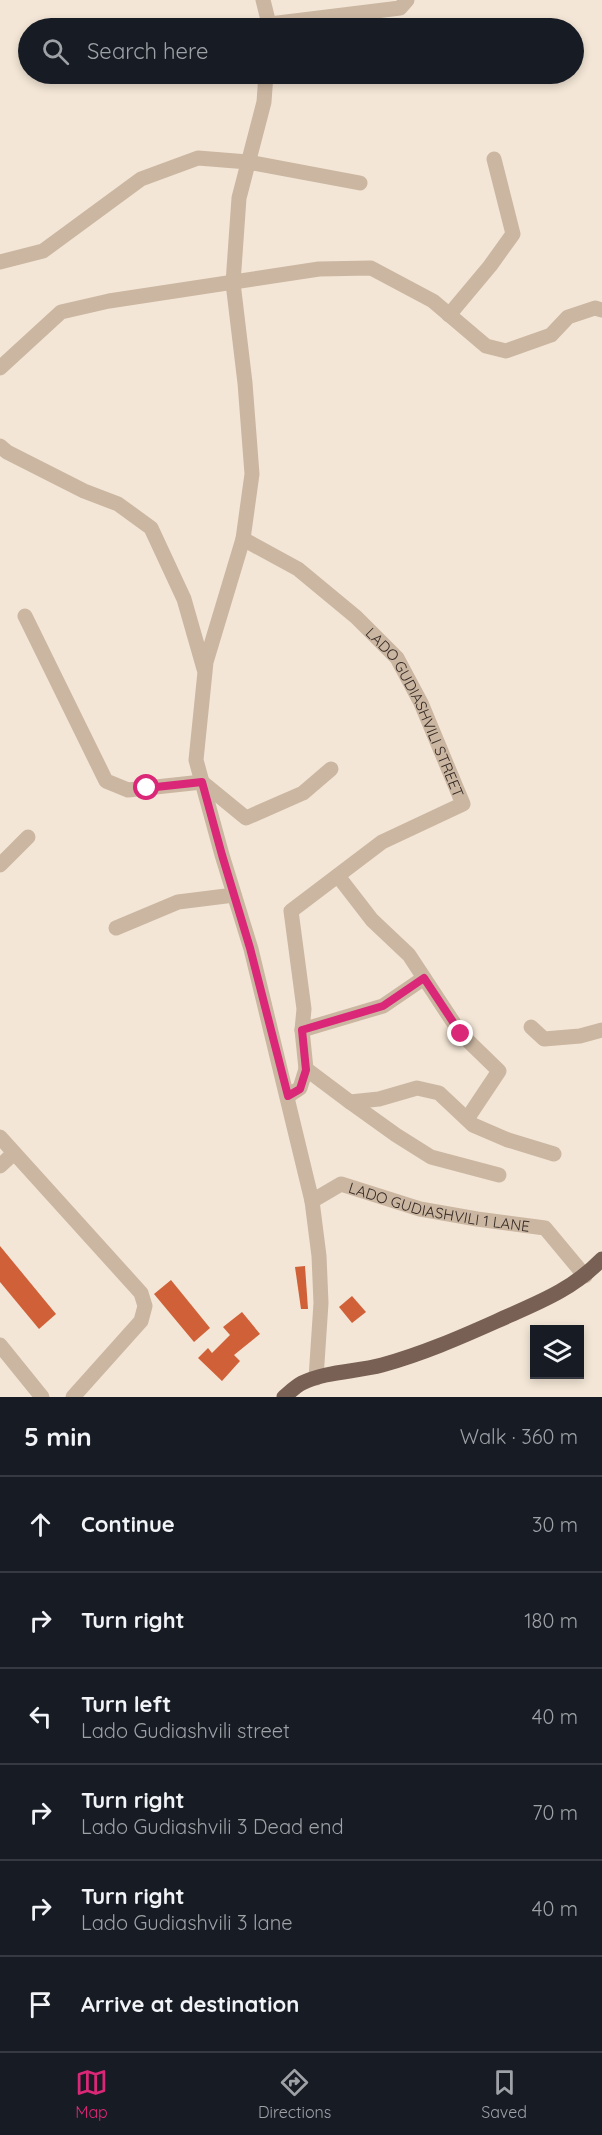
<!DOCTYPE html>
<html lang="en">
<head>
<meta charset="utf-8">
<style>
	body { margin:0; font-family:Quicksand,sans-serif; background:#20242c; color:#f1f3f6 }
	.controls { position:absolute; right:18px; bottom:18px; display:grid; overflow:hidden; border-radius:0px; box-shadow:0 3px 9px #0003 }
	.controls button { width:54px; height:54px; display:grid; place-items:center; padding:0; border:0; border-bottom:2px solid #363941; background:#171b24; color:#f1f3f6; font:30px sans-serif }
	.stop { position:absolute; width:18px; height:18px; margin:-14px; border:4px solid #db2777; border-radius:50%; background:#fff }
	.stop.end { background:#db2777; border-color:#fff; box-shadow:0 2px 6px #0008 }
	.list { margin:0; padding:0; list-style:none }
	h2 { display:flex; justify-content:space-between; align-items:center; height:78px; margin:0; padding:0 24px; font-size:26px }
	h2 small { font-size:20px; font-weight:400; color:#9ea1a6 }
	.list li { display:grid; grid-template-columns:39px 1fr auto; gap:18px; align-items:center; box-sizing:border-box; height:96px; padding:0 24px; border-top:2px solid #363941 }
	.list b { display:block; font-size:22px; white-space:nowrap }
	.list p { margin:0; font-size:20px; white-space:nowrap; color:#9ea1a6 }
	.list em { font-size:20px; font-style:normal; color:#9ea1a6 }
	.icon { flex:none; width:33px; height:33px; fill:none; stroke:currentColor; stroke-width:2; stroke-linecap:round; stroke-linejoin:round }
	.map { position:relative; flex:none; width:602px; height:1397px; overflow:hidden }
	.search { position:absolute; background:#171b24; box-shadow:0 3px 9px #0003; left:18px; right:18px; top:18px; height:66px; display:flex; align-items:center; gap:15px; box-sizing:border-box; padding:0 21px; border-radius:33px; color:#9ea1a6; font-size:22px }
	.sheet { height:654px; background:#171b24 }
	nav { display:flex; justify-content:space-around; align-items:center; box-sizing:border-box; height:84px; border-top:2px solid #363941; background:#171b24; font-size:16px; color:#9ea1a6 }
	nav a { display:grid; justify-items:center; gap:3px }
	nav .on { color:#db2777 }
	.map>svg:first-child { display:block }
</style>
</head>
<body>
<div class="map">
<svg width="602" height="1397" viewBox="0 0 602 1397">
	<rect width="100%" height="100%" fill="#f3e6d6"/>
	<g fill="#d06037">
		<polygon points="0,1246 56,1314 39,1329 0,1282"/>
		<polygon points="305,1266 308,1309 301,1309 295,1267"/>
		<polygon points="171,1280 210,1328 194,1342 154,1294"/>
		<polygon points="352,1296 366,1312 352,1323 339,1307"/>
		<polygon points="242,1312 260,1334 234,1355 240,1361 222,1381 198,1358 208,1348 212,1353 230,1335 223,1327"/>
	</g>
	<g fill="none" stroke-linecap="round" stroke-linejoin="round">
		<g stroke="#cbb6a1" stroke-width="15">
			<polyline points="263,0 270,28"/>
			<polyline points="270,24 400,8 407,0"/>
			<polyline points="266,74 264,102 239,198 233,283 245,383 252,474 243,539 206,662 196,760 222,855 251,949 312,1201 319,1256 321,1303 316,1378"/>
			<polyline points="0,262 43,251 141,179 198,158 248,162 360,183"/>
			<polyline points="449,315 490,266 513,234 494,159"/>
			<polyline points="0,368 61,312 109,301 319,269 371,268 433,301 486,346 506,351 551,335 568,317 595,308 602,310"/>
			<polyline points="0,446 7,452 84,491 118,504 151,528 184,599 204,669"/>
			<path id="s1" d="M243,539L298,569L356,617L397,658L421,703L463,804L382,842L291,911L304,1009L302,1030L306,1069L300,1088L288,1096"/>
			<polyline points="25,616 106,781 128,790 202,782 246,818 303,793 331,769"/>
			<polyline points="0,865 28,837"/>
			<polyline points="338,876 372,920 409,955 461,1034 499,1071 467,1119"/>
			<polyline points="116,928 178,902 234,895"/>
			<polyline points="531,1027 544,1039 580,1036 602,1030"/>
			<polyline points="302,1030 383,1006 424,978"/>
			<polyline points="306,1069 350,1102 379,1099 417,1088 439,1093 473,1125 508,1140 554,1154"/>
			<polyline points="350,1102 396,1135 431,1157 499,1175"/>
			<polyline points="0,1137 141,1293 145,1306 141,1321 73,1397"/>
			<polyline points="0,1166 14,1153"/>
			<path id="s2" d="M312,1201L341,1184L420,1209L477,1219L545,1228L585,1276"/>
			<polyline points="0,1345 42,1397"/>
		</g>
		<path stroke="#786154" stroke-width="15" d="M284,1397C290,1392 296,1386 302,1383C327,1371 356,1372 382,1365C422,1354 459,1338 497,1321C537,1303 571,1291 602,1259"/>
	</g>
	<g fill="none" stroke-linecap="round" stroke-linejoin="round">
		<polyline stroke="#db2777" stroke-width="8" points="147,788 202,782 222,855 250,948 288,1096 300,1089 306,1070 302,1030 383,1006 424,978 461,1034"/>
	</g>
	<g text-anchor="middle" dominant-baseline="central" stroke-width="4.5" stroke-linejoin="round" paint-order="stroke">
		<g font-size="15" fill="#352a25" stroke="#faf0e2">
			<text stroke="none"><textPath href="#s1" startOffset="252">LADO GUDIASHVILI STREET</textPath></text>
			<text stroke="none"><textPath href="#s2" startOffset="135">LADO GUDIASHVILI 1 LANE</textPath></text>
		</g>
	</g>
</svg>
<div class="controls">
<button><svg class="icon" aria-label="layers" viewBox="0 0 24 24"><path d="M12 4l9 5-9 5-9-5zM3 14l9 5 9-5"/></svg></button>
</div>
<div class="stop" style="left:147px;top:788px"></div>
<div class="stop end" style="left:461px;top:1034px"></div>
<div class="search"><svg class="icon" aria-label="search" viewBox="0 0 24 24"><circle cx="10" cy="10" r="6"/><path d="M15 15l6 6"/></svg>Search here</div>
</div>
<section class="sheet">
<h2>5 min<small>Walk · 360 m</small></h2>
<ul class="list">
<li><svg class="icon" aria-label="ahead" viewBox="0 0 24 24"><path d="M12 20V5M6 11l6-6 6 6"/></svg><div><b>Continue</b></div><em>30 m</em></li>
<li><svg class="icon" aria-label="right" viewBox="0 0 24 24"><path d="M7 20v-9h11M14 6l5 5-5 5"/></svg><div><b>Turn right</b></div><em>180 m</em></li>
<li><svg class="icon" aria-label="left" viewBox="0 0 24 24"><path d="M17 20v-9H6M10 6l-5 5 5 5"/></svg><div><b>Turn left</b><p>Lado Gudiashvili street</p></div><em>40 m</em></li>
<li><svg class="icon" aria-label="right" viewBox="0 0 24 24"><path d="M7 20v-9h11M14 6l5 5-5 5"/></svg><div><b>Turn right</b><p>Lado Gudiashvili 3 Dead end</p></div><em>70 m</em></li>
<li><svg class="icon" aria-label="right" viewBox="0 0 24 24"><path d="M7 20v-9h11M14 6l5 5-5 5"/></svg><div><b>Turn right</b><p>Lado Gudiashvili 3 lane</p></div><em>40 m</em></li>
<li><svg class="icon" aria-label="arrive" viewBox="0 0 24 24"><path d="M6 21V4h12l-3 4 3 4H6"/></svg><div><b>Arrive at destination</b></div></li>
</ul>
</section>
<nav>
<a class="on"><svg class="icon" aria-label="map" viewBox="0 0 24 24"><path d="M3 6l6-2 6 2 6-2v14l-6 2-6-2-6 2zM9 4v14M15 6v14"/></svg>Map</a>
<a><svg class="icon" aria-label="directions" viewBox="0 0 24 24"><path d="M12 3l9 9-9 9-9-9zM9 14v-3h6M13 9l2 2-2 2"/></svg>Directions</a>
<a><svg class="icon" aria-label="saved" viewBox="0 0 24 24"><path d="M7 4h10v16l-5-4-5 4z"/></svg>Saved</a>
</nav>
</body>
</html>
